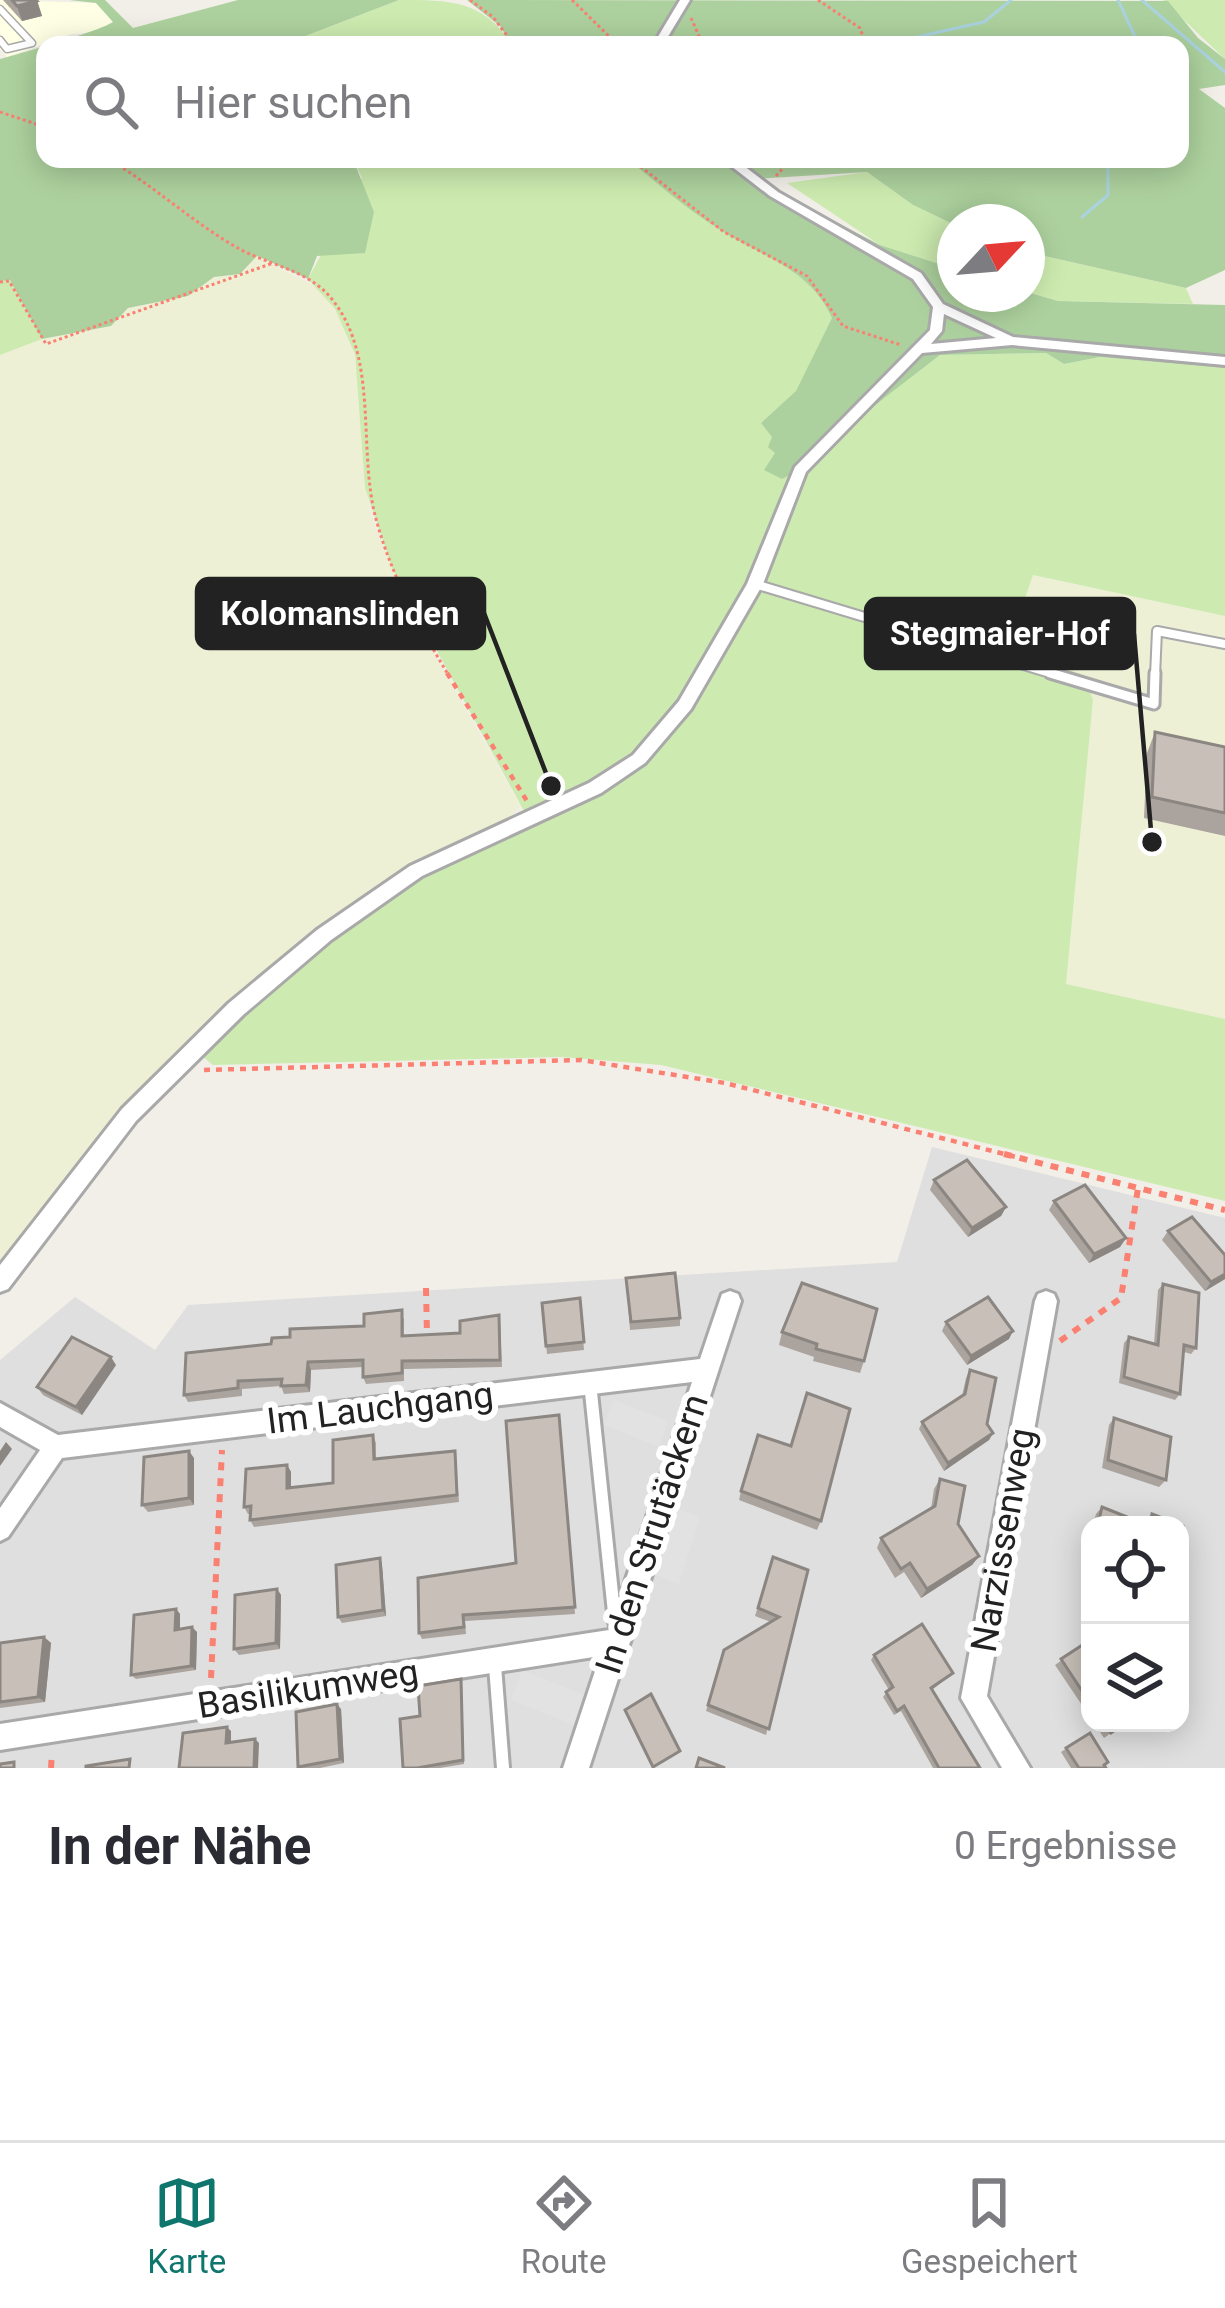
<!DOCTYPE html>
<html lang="de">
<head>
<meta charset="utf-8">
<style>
	body { margin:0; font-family:Roboto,sans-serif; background:#f2f2f3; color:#2b2b33 }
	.controls { position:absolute; right:36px; bottom:36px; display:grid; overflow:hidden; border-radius:24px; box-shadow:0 6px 30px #0003 }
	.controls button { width:108px; height:108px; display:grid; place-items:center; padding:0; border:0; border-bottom:3px solid #e1e1e2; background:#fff; color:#2b2b33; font:60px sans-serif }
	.compass { position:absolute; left:937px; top:204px; width:108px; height:108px; border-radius:50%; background:#fff; box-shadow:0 6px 30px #0003; rotate:64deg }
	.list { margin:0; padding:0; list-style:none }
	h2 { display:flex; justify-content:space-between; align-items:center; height:156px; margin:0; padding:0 48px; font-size:51px }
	h2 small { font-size:39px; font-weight:400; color:#7c7c81 }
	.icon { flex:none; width:66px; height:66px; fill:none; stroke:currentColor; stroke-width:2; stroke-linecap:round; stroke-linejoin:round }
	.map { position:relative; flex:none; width:1225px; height:1768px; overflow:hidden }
	.search { position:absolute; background:#fff; box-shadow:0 6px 30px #0003; left:36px; right:36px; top:36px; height:132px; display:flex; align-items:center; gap:30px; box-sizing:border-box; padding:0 42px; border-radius:24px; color:#7c7c81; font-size:45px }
	.sheet { height:372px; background:#fff }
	nav { display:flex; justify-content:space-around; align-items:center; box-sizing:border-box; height:168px; border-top:3px solid #e1e1e2; background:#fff; font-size:33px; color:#7c7c81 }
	nav a { display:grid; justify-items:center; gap:6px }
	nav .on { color:#0f766e }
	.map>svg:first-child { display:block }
</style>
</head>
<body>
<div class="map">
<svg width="1225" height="1768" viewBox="0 0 1225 1768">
	<rect width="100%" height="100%" fill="#f2efe9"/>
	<path fill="#e0dfdf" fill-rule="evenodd" d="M932,1147L1225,1218V1768H0V1360L75,1297L155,1350L188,1305L897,1262ZM1090,1525H1180V1723H1090Z"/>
	<polygon fill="#ffffe5" points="0,0 96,3 113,21 99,32 72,34 7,57 0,49"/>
	<g fill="#eef0d5">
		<polygon points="257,256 320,289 349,332 355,354 365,488 374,523 416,620 520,806 504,823 273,970 0,1266 0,355 42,339 111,326 128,308 188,296 214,277 240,274"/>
		<polygon points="1033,575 1225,616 1225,1019 1066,984 1093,700 1008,650"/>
	</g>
	<g fill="#cdebb0">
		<path d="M399,0C451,0 483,0 512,45H282Z"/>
		<polygon points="1163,0 1225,0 1225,59"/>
		<path d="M353,159C392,159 612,152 631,161C665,180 692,215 727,234C768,257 812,273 833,318L796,392L761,423L869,410L940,355L1046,353L1064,364L1100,357L1225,368V616L1033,575L1008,649L1084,675L1093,700L1066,984L1225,1019V1201L661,1065L561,1057L213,1065L203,1057L204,1050C256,1001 308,952 367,911C417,875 475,851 532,826L393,570L365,488L355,354L335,309L308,279L362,178Z"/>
		<polygon points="867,172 913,205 955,225 955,269 880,245 787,183"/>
		<polygon points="1027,252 1186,288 1193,304 1058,301 1027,292"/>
		<polygon points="10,280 42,339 0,355 0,281"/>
	</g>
	<g fill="#add19e">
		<path d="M69,0H105L133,28L238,0H399L282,45H45V159H353L374,212L365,253L317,256L308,279L257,256L240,274L214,277L188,296L128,308L111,326L42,339L10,280L0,281V59C22,53 100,31 113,22L96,3Z"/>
		<path d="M467,0L1168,1L1198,38L1225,59V85L1199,89L1225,108V270L1186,288L1027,252V222L955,225L913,205L867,172L754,179L880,245L955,269V294L1027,292L1058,301L1225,305V368L1100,357L1064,364L1046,353L940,355L869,410L861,408L800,470L782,479L764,470L775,453L768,447L772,437L761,423L796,391L832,318C810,268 760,256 717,228C686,208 656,183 628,159H1180V45H512L500,26Z"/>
	</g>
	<g fill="#e2e2e2">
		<polygon points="614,1400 668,1421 659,1447 604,1425"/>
		<polygon points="673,1507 700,1517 679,1584 651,1573"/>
		<polygon points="522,1670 584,1695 574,1725 511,1700"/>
	</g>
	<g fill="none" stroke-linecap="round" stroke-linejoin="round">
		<g stroke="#aad3df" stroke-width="3">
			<polyline points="1118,0 1139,45"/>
			<polyline points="1142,0 1225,72"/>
			<polyline points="881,45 984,22 1011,0"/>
			<polyline points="1082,217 1108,195 1108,159"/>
		</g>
		<g stroke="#a9a9a9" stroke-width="9">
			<polyline id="lane-far3" points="0,9 32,43 7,49 0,40"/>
		</g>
		<g stroke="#a9a9a9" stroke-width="12">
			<g id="lane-far2">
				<polyline points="755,584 1060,676"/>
				<polyline points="1155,676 1157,631 1225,644"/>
			</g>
		</g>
		<g stroke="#a9a9a9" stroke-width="15">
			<polyline id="lane-far1" points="1050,673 1154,704 1155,673"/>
		</g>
		<g stroke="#a9a9a9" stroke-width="18">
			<g id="lane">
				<polyline points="590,1383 615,1622"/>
				<polyline points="495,1666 503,1768"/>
			</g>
		</g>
		<g stroke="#a9a9a9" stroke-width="6">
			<g id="street">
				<polygon points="680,0 690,0 663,45 653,45"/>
				<path d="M722,159H735L778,192L921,273L943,304L1013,337L1225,357V365L1012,345L922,353L806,472L763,584L691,709L645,763L601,793L422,876L331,940L243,1015L136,1121L8,1289L0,1292V1265L122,1109L229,1003L317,930L410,866L589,783L633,755L679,701L747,584L795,467L930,330L933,307L913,279L770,196ZM944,314L996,338L931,344L942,331Z"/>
				<polygon points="730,1291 738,1294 741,1301 589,1768 563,1768 600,1656 0,1750 0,1724 609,1630 692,1382 62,1458 8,1537 0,1541 0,1508 40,1450 0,1427 0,1403 58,1435 700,1359 722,1294"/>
				<polygon points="1046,1291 1054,1294 1057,1301 987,1696 1030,1768 1002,1768 961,1698 1035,1301 1038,1294"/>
			</g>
		</g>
		<g stroke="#fa8072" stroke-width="3" stroke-dasharray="3 3" stroke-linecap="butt">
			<polyline points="470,0 493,17 514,45"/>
			<polyline points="572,0 618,45"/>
			<polyline points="818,0 860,28 866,45"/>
			<polyline points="691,18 703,45"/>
			<polyline points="0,112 45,127"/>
			<path d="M108,159C153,185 191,221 236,247C267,265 307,269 331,298C380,357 357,449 376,519C391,575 419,626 449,676"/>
			<polyline points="631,159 724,232 807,276 843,326 901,345"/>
			<polyline points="776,176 791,159"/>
			<polyline points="0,282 9,281 46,344 273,263"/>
		</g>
		<g stroke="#fa8072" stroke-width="4.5" stroke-dasharray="6 6" stroke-linecap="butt">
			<polyline points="447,673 527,801"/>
			<polyline points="204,1070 581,1060 725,1083 1016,1157"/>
		</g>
		<g stroke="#fa8072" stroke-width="6" stroke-dasharray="8 8" stroke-linecap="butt">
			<polyline points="1004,1154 1225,1210"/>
			<polyline points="426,1288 427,1336"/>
			<polyline points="1060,1341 1121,1298 1138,1188"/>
			<polyline points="211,1678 222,1450"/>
			<polyline points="51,1768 52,1752"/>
		</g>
		<use href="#lane-far3" stroke="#fff" stroke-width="6"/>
		<use href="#lane-far2" stroke="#fff" stroke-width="8"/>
		<use href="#lane-far1" stroke="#fff" stroke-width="9"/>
		<use href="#lane" stroke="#fff" stroke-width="12"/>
		<use href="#street" fill="#fff" fill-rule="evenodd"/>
	</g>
	<g fill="#aba49e">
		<polygon points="3,0 37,0 42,16 22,21"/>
		<polygon points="1155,732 1225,747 1225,836 1144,818 1147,753"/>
		<polygon points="934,1180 1006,1207 1001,1216 968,1237 930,1190"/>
		<polygon points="1054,1201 1126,1238 1120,1247 1089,1263 1049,1210"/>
		<polygon points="1168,1231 1225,1255 1225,1279 1205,1291 1162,1240"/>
		<polygon points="626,1278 680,1318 680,1326 630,1330"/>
		<polygon points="1163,1284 1196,1348 1191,1354 1184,1352 1180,1394 1175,1400 1119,1383 1124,1343 1129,1337 1154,1344 1158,1290"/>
		<polygon points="580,1298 584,1350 547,1354 542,1303"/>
		<polygon points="404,1318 404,1336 460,1333 500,1323 502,1367 404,1369 404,1381 366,1384 363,1377 363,1367 311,1370 310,1392 284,1394 281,1386 242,1389 242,1396 188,1402 184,1395 271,1344 290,1337"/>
		<polygon points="946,1322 1009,1339 967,1365 942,1331"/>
		<polygon points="782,1332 864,1361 860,1373 813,1361 814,1357 779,1345"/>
		<polygon points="116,1365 82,1415 43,1395 37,1387"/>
		<polygon points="970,1370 987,1424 993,1433 989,1440 944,1471 919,1429 922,1422 962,1396 966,1378"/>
		<polygon points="559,1415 575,1614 465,1621 466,1634 422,1639 419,1633 516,1563"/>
		<polygon points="1114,1418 1166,1480 1159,1487 1102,1468 1109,1425"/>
		<polygon points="373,1435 376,1443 376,1459 455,1451 459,1502 254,1527 250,1520 251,1514 248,1514 244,1507 287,1465 291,1472 291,1487 333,1483"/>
		<polygon points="194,1458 194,1505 148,1512 142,1505"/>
		<polygon points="940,1479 958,1524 979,1556 972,1565 921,1598 904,1572 895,1578 877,1548 881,1538 931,1509 934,1489"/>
		<polygon points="741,1491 821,1521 817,1530 739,1500"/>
		<polygon points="1102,1507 1145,1524 1145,1520 1152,1514 1180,1525 1093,1525 1096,1514"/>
		<polygon points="773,1557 808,1570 766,1735 706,1711 724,1650 771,1622 755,1616"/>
		<polygon points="380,1558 382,1565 386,1616 342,1623 338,1617"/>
		<polygon points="277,1589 281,1595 280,1649 239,1655 234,1649"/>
		<polygon points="176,1609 180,1614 180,1629 197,1632 196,1670 136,1679 131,1675"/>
		<polygon points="44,1637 51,1643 45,1702 0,1708 0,1643"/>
		<polygon points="1090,1640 1090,1717 1055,1665"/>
		<polygon points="874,1655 953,1673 932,1690 980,1768 933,1768 901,1711 894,1715 883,1697 889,1690 871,1660"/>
		<polygon points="461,1679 464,1764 440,1768 403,1768 420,1716"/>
		<polygon points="341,1709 344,1763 320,1768 298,1768"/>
		<polygon points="1094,1723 1125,1723 1104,1738"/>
		<polygon points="1090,1733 1106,1768 1071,1768 1061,1752"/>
	</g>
	<g fill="#8b8681">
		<polygon points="37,1 42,16 22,21 17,6"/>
		<polygon points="1006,1207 1001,1216 968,1237 972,1228"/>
		<polygon points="1126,1238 1120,1247 1089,1263 1094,1254"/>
		<polygon points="1225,1274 1225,1279 1205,1291 1211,1282"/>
		<polygon points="1013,1331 1009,1339 967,1365 971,1356"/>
		<polygon points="111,1357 116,1365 82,1415 76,1407"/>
		<polygon points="308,1362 311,1370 310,1392 306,1385"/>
		<polygon points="993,1433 989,1440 944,1471 948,1463"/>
		<polygon points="6,1442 12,1449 0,1466 0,1451"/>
		<polygon points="189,1451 194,1458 194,1505 189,1498"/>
		<polygon points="287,1465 291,1472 291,1495 287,1488"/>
		<polygon points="979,1556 972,1565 921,1598 927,1589"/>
		<polygon points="380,1558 382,1565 386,1616 383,1610"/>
		<polygon points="277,1589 281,1595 280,1649 276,1643"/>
		<polygon points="176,1609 180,1614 180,1635 175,1630"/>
		<polygon points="192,1627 197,1632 196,1670 191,1666"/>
		<polygon points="44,1637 51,1643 45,1702 38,1697"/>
		<polygon points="461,1679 462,1684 464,1764 463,1760"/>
		<polygon points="337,1704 341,1709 344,1763 340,1759"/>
		<polygon points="227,1727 231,1731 231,1747 226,1743"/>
		<polygon points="255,1739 259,1743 258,1768 254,1768"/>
	</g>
	<g fill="#c7bfb8" stroke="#8b8681" stroke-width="3">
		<polygon points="12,0 36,0 37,1 17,6"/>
		<polygon points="1155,732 1225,747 1225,813 1152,797"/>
		<polygon points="967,1160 1006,1207 972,1228 934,1180"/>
		<polygon points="1085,1185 1126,1238 1094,1254 1054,1201"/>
		<polygon points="1192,1217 1225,1255 1225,1274 1211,1282 1168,1231"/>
		<polygon points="675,1273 680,1318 631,1322 626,1278"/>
		<polygon points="802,1283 877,1309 864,1361 816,1349 817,1344 782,1332"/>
		<polygon points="1163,1284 1199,1293 1196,1348 1184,1345 1180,1394 1124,1377 1129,1337 1158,1345"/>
		<polygon points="988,1297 1013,1331 971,1356 946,1322"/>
		<polygon points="580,1298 584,1342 546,1346 542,1303"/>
		<polygon points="402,1310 402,1336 460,1333 460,1321 499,1315 500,1360 402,1361 402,1373 363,1377 363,1360 308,1362 306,1385 281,1386 282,1379 238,1381 238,1388 184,1395 186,1353 271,1344 272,1338 290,1337 290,1329 364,1326 364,1314"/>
		<polygon points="72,1337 111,1357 76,1407 37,1387"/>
		<polygon points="970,1370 996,1378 987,1424 993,1433 948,1463 922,1422 965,1394"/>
		<polygon points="807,1393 850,1409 821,1521 741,1491 758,1435 791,1446"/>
		<polygon points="559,1415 575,1607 463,1615 464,1627 419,1633 418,1578 516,1563 506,1421"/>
		<polygon points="1114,1418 1171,1437 1166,1480 1108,1460"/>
		<polygon points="373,1435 374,1459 455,1451 457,1495 250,1520 251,1506 244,1507 246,1469 287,1465 287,1488 333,1483 333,1440"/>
		<polygon points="189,1451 189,1498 142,1505 144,1457"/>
		<polygon points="940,1479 965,1486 958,1524 979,1556 927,1589 910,1563 901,1569 881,1538 935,1506"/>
		<polygon points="1102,1507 1147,1525 1098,1525"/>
		<polygon points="1152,1514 1183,1526 1180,1545 1180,1525 1150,1525"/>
		<polygon points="773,1557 808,1570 769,1729 708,1705 724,1650 779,1617 758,1608"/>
		<polygon points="380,1558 383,1610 338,1617 336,1565"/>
		<polygon points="277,1589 276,1643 234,1649 235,1595"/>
		<polygon points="176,1609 175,1630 192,1627 191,1666 131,1675 134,1615"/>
		<polygon points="922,1624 953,1673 931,1688 980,1768 939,1768 904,1706 897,1711 886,1692 893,1687 874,1655"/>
		<polygon points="44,1637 38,1697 0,1702 0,1643"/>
		<polygon points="1090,1640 1090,1703 1061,1659"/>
		<polygon points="461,1679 463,1760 417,1768 403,1768 400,1719 420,1716 418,1686"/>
		<polygon points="651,1694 680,1751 653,1767 625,1710"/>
		<polygon points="337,1704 340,1759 298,1767 296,1712"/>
		<polygon points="1104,1723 1125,1723 1111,1733"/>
		<polygon points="227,1727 226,1743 255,1739 254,1768 179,1768 183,1733"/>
		<polygon points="1090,1733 1108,1762 1104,1765 1106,1768 1079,1768 1066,1748"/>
		<polygon points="699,1758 725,1768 696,1768"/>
		<polygon points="130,1759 129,1768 86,1768 86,1766"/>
		<polygon points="14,1762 14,1768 0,1768 0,1764"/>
	</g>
	<g text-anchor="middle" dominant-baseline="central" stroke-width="12" stroke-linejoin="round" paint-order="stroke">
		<g font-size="36" fill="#222" stroke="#fff">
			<text transform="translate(380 1408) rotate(-7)">Im Lauchgang</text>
			<text transform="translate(652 1534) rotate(-72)">In den Strutäckern</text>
			<text transform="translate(1003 1540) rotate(-80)">Narzissenweg</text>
			<text transform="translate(308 1689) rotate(-9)">Basilikumweg</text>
		</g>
	</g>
	<path fill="none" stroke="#222" stroke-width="4.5" d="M551 786L484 613M1152 842L1134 634"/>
	<g fill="#222" stroke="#fff" stroke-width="4.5">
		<circle cx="551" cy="786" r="12"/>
		<circle cx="1152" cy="842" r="12"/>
	</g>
	<g fill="#222" stroke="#222" stroke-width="4.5">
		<rect x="197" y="579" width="287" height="69" rx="12"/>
		<rect x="866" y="599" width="268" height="69" rx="12"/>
	</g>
	<g font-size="33" text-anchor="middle" font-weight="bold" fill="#fff">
		<text x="340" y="625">Kolomanslinden</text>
		<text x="1000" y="645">Stegmaier-Hof</text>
	</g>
</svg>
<div class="controls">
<button><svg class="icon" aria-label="locate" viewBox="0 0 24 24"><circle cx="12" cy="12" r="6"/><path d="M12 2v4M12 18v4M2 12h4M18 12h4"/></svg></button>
<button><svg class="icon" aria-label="layers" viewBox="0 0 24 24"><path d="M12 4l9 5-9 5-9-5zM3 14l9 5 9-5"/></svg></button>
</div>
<svg class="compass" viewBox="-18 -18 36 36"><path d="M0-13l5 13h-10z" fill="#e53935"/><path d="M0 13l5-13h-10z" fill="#7c7c81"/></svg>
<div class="search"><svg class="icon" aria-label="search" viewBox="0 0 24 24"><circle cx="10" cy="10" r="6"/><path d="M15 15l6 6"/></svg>Hier suchen</div>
</div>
<section class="sheet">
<h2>In der Nähe<small>0 Ergebnisse</small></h2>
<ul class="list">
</ul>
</section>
<nav>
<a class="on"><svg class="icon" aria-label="map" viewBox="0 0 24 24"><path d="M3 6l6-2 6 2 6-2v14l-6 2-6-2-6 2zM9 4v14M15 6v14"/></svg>Karte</a>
<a><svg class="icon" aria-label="directions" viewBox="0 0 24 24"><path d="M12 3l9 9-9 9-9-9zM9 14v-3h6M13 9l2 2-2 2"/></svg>Route</a>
<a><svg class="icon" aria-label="saved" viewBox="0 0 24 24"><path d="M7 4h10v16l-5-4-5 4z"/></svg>Gespeichert</a>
</nav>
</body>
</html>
